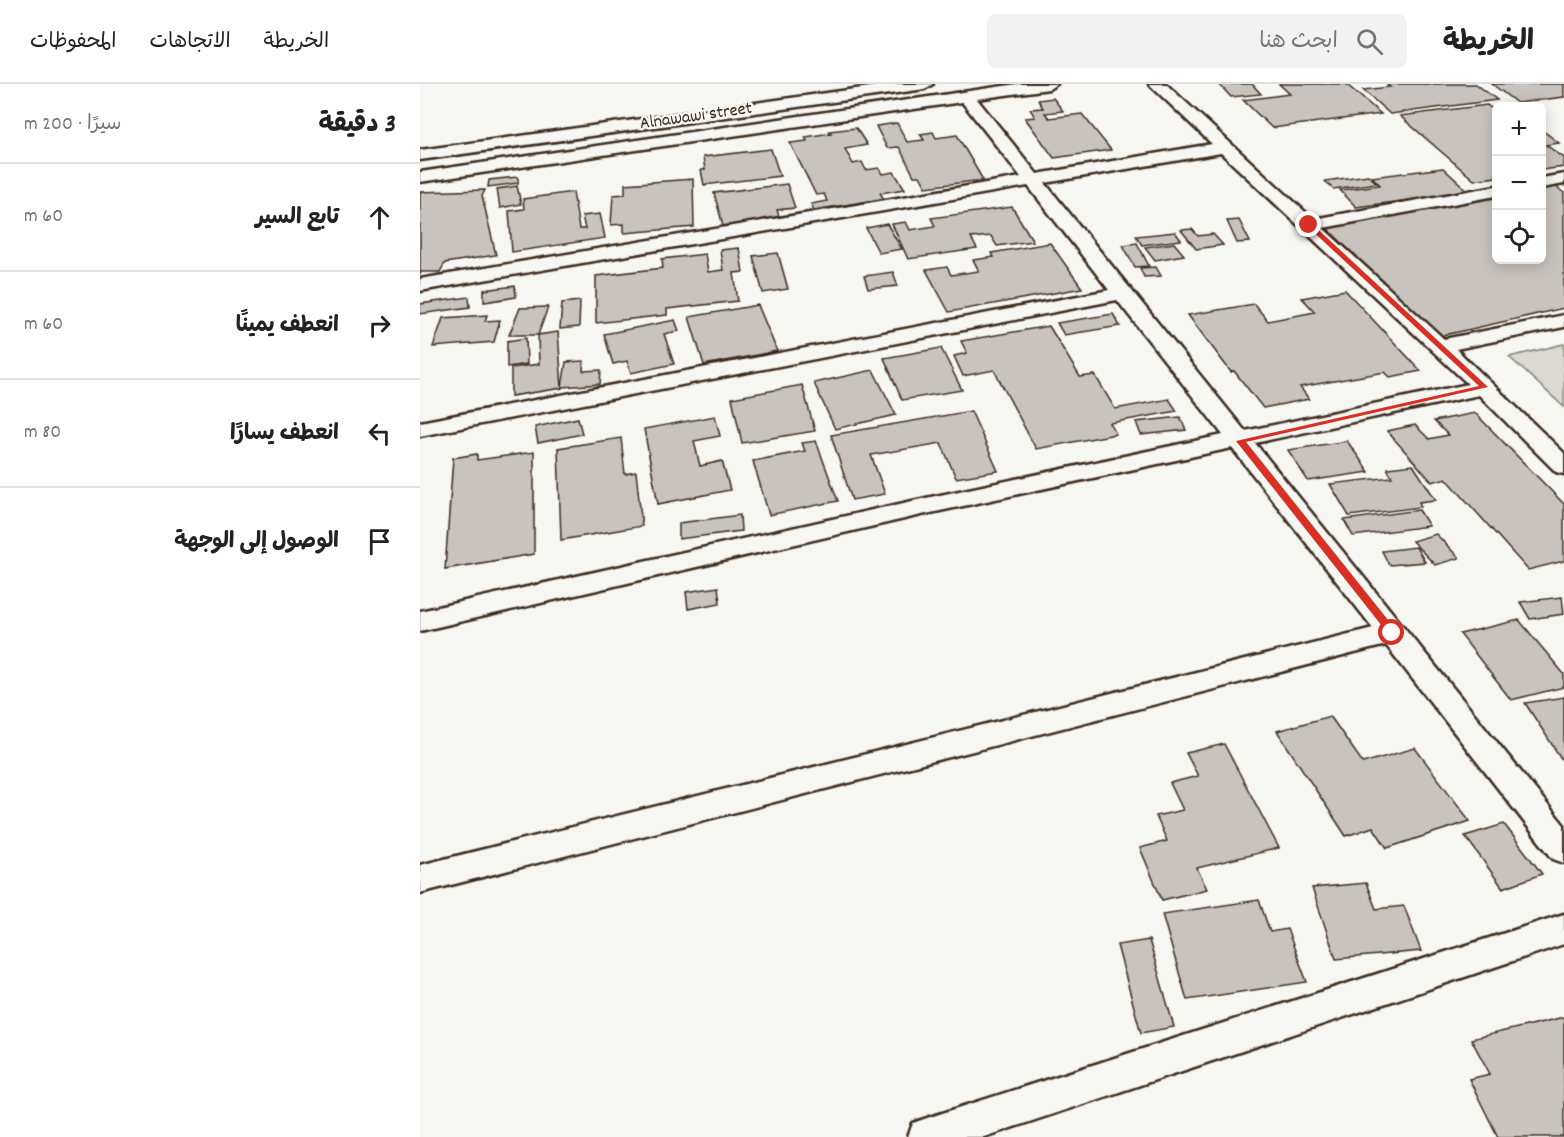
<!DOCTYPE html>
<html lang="ar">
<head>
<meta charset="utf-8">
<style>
	body { margin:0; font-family:Dekko,"Playpen Sans Arabic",sans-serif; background:#f2f2f2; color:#222; direction:rtl }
	.controls { position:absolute; right:18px; top:18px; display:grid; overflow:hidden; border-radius:9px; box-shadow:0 3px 15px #0003 }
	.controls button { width:54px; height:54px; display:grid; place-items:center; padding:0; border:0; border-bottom:2px solid #e0e0e0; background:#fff; color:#222; font:30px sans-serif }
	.stop { position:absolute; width:18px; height:18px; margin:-14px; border:4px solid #d93025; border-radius:50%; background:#fff }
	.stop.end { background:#d93025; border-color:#fff; box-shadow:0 2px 6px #0008 }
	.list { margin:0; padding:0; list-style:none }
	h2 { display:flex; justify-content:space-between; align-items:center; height:78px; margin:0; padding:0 24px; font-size:26px }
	h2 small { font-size:20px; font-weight:400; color:#767676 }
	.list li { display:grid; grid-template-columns:39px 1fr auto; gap:18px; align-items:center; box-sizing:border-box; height:108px; padding:0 24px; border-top:2px solid #e0e0e0 }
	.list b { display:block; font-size:22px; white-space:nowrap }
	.list em { font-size:20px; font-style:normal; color:#767676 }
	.icon { flex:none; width:33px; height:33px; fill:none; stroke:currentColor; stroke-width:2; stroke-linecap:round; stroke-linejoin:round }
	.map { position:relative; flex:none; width:1144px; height:1053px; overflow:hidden; direction:ltr }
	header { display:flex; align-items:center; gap:36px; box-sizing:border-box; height:84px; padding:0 30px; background:#fff; border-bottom:2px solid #e0e0e0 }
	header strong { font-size:28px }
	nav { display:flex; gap:33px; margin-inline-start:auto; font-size:21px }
	.search { width:420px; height:54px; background:#f2f2f2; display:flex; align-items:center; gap:15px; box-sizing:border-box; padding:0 21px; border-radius:9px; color:#767676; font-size:22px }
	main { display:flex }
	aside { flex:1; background:#fff }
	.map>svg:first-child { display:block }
</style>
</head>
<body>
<header>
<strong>الخريطة</strong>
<div class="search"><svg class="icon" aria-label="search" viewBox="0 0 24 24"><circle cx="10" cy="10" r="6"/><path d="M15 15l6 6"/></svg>ابحث هنا</div>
<nav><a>الخريطة</a><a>الاتجاهات</a><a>المحفوظات</a></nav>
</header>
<main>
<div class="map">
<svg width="1144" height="1053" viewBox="0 0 1144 1053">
	<rect width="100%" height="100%" fill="#f6f6f2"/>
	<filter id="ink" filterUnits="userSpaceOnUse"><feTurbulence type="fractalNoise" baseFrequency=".0167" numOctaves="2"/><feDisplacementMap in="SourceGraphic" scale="12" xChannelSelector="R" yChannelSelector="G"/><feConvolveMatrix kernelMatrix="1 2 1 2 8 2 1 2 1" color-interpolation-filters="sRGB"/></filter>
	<g filter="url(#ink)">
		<polygon fill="#dad9d3" stroke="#8a8278" stroke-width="1.5" points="1144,260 1144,323 1089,273"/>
		<g fill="#c8c3be" stroke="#3b2a1e" stroke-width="1.5">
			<polygon points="799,0 832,0 841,10 811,13"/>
			<polygon points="859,0 926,0 961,30 852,44 823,16 870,10"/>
			<polygon points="966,0 1056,0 1077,16 970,30 943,6 970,3"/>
			<polygon points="1072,0 1144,0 1144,13 1097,19"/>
			<polygon points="633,14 643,27 625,29 629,34 662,30 691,66 634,74 605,34 615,33 610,25 623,24 618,16"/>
			<polygon points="1067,21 1076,28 1076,93 1054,96 980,32"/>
			<polygon points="477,39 487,58 504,56 500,50 513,48 516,54 537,51 563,96 506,103 500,92 494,92 479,63 467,64 456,42"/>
			<polygon points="436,44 447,61 425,65 433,80 442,78 446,86 459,84 463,90 474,88 485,105 460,109 464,115 394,126 391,120 407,117 404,110 396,111 370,59 387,57 385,53 411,49 409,47"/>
			<polygon points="1122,46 1139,59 1126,61 1144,74 1144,83 1122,86"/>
			<polygon points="351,65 360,92 284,101 281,86 285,86 283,73"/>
			<polygon points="1023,84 1049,108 936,123 920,106 960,101 952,93"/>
			<polygon points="948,91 957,99 913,105 905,97"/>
			<polygon points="98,93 98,99 68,103 69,96"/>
			<polygon points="273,95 274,143 204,149 204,140 191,141 193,111 205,110 205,100"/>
			<polygon points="367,100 375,124 357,126 360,135 303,142 294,109"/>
			<polygon points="97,102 101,120 80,124 77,105"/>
			<polygon points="1135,102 1144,109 1144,224 1020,252 959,196 907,144 1076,112 1076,176 1122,176 1122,104"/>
			<polygon points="65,106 62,112 76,171 25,179 20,188 1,188 0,191 0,108"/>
			<polygon points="153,108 159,145 165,145 162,132 180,130 185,154 92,168 89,127 104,125 103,115"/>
			<polygon points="592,123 613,157 577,162 571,152 551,154 557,165 488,175 472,140 486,138 490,146 515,142 511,134"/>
			<polygon points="819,136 830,158 817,159 807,137"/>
			<polygon points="467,140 482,165 459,169 446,144"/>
			<polygon points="772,145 778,152 793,150 803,161 776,165 761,146"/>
			<polygon points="755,148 761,156 722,161 716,152"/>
			<polygon points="630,159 662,204 529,228 506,186 527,183 531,191 559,187 553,176 574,173 571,169"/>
			<polygon points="717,159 729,182 715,183 703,161"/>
			<polygon points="754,159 764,171 735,176 725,163"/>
			<polygon points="319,164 323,188 314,189 318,217 247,225 247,231 176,239 176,192 243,184 242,175 285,170 288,188 303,186 300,166"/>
			<polygon points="358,169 368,205 343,209 333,172"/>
			<polygon points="736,183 741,192 724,193 720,184"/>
			<polygon points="473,188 478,202 448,205 444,192"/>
			<polygon points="95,202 96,213 64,218 64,206"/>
			<polygon points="925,206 1001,287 970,293 965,288 880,303 889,315 843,324 814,287 811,288 768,231 834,220 848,237 895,228 882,214"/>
			<polygon points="49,213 50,223 0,230 0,220"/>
			<polygon points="160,217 159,243 140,245 142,219"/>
			<polygon points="338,221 357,267 284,281 269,233"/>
			<polygon points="128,223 118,251 89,251 100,224"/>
			<polygon points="693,230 700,242 644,251 637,239"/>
			<polygon points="67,231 65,237 80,236 74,258 13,263 23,234"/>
			<polygon points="255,236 259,247 244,250 254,280 211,289 207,277 193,280 184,250"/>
			<polygon points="629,242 660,293 675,291 695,325 749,315 757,327 690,339 696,350 616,365 574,286 543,292 534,272 547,269 541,257"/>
			<polygon points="138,248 142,304 91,312 91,284 119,280 118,251"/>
			<polygon points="106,254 107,280 87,283 87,257"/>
			<polygon points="521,264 542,306 482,316 464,274"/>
			<polygon points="164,277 163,287 181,286 180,300 142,303 146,278"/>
			<polygon points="453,286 476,331 415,345 394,299"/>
			<polygon points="382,301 395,347 322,359 312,314"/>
			<polygon points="551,327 578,387 536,394 521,359 451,371 465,410 432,416 411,351"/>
			<polygon points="1055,329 1144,420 1144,477 1108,486 1026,394 1012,398 967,347 995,341 1009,355 1028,351 1014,337"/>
			<polygon points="295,332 300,352 274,357 280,382 302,377 310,406 238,420 224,345"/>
			<polygon points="760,333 766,346 721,351 716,338"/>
			<polygon points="158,334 162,350 118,359 115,343"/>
			<polygon points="201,354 205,390 216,388 222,442 141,456 138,364"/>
			<polygon points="396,357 418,417 349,431 333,377 385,367 382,359"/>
			<polygon points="927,357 949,388 888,397 868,366"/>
			<polygon points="114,368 114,470 25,485 33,374 57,370 57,376"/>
			<polygon points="993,381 1016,416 999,418 1001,423 929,432 910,400 972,393 967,384"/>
			<polygon points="999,426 1009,442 933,452 924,436"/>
			<polygon points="320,431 321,447 259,455 259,439"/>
			<polygon points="1016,450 1039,474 1015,481 992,457"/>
			<polygon points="996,463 1005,478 969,481 962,467"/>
			<polygon points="298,503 300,519 268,525 266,508"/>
			<polygon points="1142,513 1144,530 1110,535 1100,518"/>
			<polygon points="1099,536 1144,590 1144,603 1091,616 1040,550"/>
			<polygon points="1144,613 1144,679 1105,619"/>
			<polygon points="910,632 943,679 995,664 1050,737 967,764 953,743 926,752 857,647"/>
			<polygon points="804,660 859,764 777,784 787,805 742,816 720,764 747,757 736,732 763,726 750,699 778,692 766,669"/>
			<polygon points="1084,740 1122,790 1083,804 1045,752"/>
			<polygon points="946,799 956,825 984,822 1001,867 916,875 892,804"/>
			<polygon points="839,816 850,848 867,845 887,898 767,916 742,830"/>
			<polygon points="729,856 754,943 721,949 697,861"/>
			<polygon points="1144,933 1144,1053 1078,1053 1049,995 1070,990 1051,955"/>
		</g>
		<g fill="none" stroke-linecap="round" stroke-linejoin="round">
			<g stroke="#3b2a1e" stroke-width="5">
				<g id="street">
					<polygon points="471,0 513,0 505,5 0,76 0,66"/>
					<path d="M597,0H637L629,5L557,15L617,90L792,60L729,0H746L893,135L1076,102V112L903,144L1024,255L1144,231V243L1036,265L1144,369V390L1136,388L1059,311L835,359L1144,741V779L1133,775L966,561L0,809V781L953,544L812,364L506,430L0,547V527L506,414L803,351L697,216L0,352V338L689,206L608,102L0,207V195L601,93L542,18L0,98V88ZM801,69L1048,300L825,347L625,99Z"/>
					<polygon points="1144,90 1144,100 1122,104 1122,94"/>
					<polygon points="1144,830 1144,860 564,1053 488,1053 493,1039 507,1034"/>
				</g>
			</g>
			<use href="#street" fill="#f6f6f2" fill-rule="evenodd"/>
		</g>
	</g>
	<polygon fill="#d93025" points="887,139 891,139 1068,303 826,358 976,546 977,549 972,552 969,551 816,357 1059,302 887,142"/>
	<g text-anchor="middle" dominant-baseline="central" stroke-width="4.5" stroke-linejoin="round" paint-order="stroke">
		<g font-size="18" fill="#3b2a1e" stroke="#f6f6f2">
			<text transform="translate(276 33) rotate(-8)">Alnawawi street</text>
		</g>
	</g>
</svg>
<div class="controls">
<button>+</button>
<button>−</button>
<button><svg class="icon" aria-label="locate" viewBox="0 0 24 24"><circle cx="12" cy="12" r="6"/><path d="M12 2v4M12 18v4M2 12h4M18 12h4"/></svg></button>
</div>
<div class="stop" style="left:972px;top:549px"></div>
<div class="stop end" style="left:889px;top:141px"></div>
</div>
<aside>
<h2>3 دقيقة<small>سيرًا · 200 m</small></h2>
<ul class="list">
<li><svg class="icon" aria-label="ahead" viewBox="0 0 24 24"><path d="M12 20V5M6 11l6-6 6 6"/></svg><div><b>تابع السير</b></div><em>60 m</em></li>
<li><svg class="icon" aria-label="right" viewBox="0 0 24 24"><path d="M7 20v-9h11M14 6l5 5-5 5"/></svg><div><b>انعطف يمينًا</b></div><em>60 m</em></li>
<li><svg class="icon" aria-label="left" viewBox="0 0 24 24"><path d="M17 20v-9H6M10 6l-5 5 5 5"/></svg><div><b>انعطف يسارًا</b></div><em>80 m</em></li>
<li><svg class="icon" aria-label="arrive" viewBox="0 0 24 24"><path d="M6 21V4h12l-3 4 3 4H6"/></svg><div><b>الوصول إلى الوجهة</b></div></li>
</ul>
</aside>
</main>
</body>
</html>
